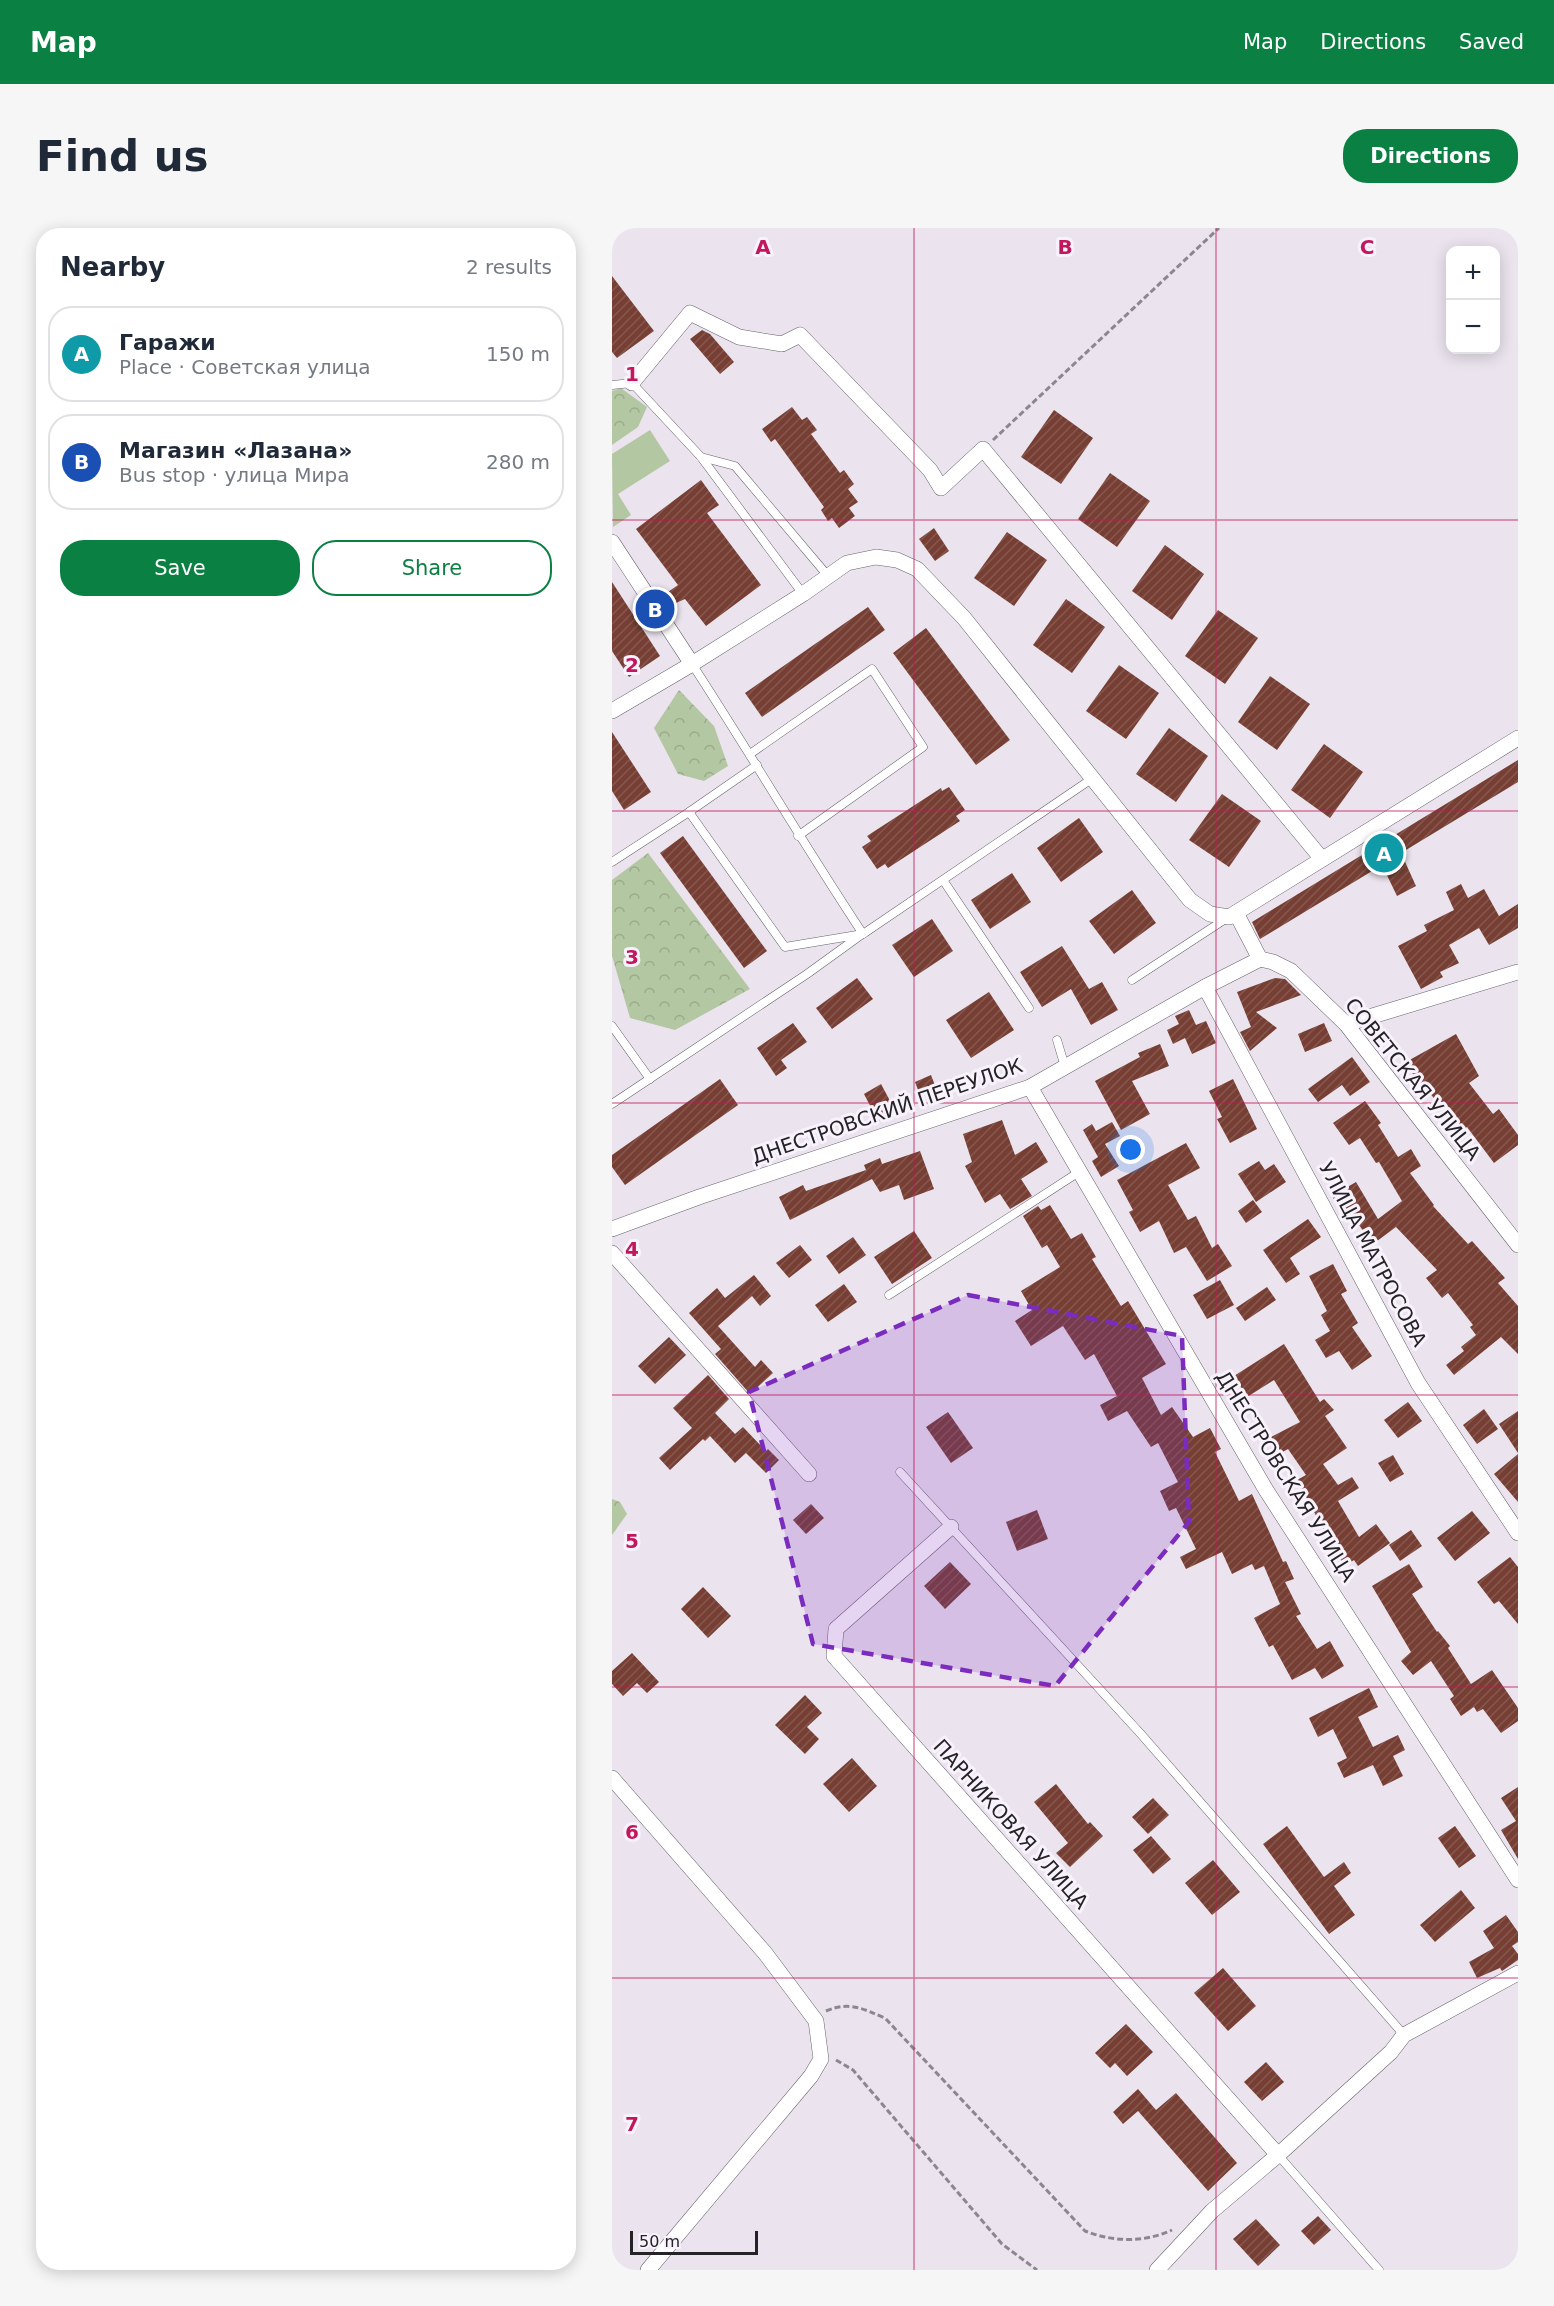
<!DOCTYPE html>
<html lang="en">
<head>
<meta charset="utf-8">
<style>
	body { margin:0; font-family:"DejaVu Sans",sans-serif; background:#f6f6f7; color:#1f2937 }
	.controls { position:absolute; right:18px; top:18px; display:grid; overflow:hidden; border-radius:12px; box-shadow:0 3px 15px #0003 }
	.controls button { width:54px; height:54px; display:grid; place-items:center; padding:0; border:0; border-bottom:2px solid #e0e1e3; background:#fff; color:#1f2937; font:30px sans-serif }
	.scale { position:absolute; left:18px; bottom:15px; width:128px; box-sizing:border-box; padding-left:6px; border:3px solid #252326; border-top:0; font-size:16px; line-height:21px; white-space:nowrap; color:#252326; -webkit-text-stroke:4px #f8f2fc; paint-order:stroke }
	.you { position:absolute; left:519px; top:922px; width:21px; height:21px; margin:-15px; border:4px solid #fff; border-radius:50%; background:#1a73e8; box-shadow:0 0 0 9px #1a73e833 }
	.badge { display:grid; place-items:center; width:39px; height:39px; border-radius:50%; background:#0b8043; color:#fff; font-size:20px; font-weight:700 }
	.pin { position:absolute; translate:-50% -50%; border:3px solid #fff; box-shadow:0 2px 6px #0006 }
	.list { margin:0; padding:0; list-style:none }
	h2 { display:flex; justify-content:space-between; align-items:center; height:78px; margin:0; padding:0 24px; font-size:26px }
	h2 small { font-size:20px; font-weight:400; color:#747a83 }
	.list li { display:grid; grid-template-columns:39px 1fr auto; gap:18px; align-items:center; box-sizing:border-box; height:96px; margin:0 12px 12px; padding:0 12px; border:2px solid #e0e1e3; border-radius:24px }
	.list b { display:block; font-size:22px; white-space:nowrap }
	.list p { margin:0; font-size:20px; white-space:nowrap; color:#747a83 }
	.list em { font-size:20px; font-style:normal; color:#747a83 }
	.actions { display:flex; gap:12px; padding:18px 24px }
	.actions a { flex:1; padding:14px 0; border:2px solid #0b8043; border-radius:24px; text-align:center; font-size:21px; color:#0b8043 }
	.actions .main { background:#0b8043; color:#fff }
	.map { position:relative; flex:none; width:906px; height:2042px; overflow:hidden; border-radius:24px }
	header { display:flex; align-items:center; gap:36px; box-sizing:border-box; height:84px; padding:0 30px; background:#0b8043; color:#fff }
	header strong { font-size:28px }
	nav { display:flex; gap:33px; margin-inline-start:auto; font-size:21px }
	.intro { display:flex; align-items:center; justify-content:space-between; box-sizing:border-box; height:144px; padding:0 36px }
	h1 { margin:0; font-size:42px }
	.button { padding:15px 27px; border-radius:24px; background:#0b8043; color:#fff; font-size:21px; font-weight:700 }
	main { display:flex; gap:36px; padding:0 36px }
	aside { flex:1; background:#fff; border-radius:24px; box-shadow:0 3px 15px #0003 }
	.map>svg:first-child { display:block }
</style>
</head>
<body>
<header>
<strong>Map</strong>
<nav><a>Map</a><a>Directions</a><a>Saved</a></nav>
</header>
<div class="intro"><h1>Find us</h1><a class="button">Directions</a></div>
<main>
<aside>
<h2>Nearby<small>2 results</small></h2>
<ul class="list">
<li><span class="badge" style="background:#0f9aa8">A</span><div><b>Гаражи</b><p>Place · Советская улица</p></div><em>150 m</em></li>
<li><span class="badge" style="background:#1a4fb4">B</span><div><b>Магазин «Лазана»</b><p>Bus stop · улица Мира</p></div><em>280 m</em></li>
</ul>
<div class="actions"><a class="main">Save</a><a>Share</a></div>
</aside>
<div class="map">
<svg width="906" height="2042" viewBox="0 0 906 2042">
	<defs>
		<pattern id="forest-crowns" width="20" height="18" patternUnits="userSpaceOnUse" patternTransform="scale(1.5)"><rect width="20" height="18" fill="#b3c7a2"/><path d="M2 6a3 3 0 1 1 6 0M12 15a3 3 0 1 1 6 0" fill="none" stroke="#9aab8b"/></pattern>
		<pattern id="building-hatch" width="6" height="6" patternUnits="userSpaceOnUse" patternTransform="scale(1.5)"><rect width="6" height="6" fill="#773f33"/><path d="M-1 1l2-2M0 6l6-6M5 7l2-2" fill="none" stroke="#85584f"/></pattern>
	</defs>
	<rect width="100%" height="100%" fill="#ebe4ef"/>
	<polygon fill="#b3c7a2" points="38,202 58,233 6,266 19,287 1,299 0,226"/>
	<g fill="url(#forest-crowns)">
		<polygon points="9,160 35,179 26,199 0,217 0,163"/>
		<polygon points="67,462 102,498 116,538 92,553 66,546 42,500"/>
		<polygon points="36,625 138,761 63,802 18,790 0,728 0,652"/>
		<polygon points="0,1271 8,1274 15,1286 0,1307"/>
	</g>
	<g fill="url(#building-hatch)">
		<polygon points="0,48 42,103 5,130 0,124"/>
		<polygon points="90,102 98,106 122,134 108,146 78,111"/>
		<polygon points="180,179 190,192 195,189 205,202 199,206 228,245 232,242 242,256 236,261 246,274 237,280 243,288 227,300 220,290 216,293 209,282 212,279 163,211 159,214 150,201"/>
		<polygon points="442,182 481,210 449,256 409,229"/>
		<polygon points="498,245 538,273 505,319 466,291"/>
		<polygon points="89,252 107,277 95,285 149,357 94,398 73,371 64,375 56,364 66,357 24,301"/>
		<polygon points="322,300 337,323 323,333 307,311"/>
		<polygon points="395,304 435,332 402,378 362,350"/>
		<polygon points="553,317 592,346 560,392 520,363"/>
		<polygon points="0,354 48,428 17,449 0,423"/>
		<polygon points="454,371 493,399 460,445 421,417"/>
		<polygon points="256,379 273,402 150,489 133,465"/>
		<polygon points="606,382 646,410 613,456 573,428"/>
		<polygon points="314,400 398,512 364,537 281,425"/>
		<polygon points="507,437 547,465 514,511 474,483"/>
		<polygon points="658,448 698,476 665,522 626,494"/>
		<polygon points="557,500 596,528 564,574 524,546"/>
		<polygon points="0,504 39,564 12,582 0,563"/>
		<polygon points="712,516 751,544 718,590 679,562"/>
		<polygon points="906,532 906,554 789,625 804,658 785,668 770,637 648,711 640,694"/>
		<polygon points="337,559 353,582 344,588 348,593 276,640 273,636 265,641 250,619 259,613 255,608 329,560 330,563"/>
		<polygon points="610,566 649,593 617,639 577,612"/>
		<polygon points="467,590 491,624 449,654 425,620"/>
		<polygon points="71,608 155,723 132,740 48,625"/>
		<polygon points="400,645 419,674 378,701 359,672"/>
		<polygon points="849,656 856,670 872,661 887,688 906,676 906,700 877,717 867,700 837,717 847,735 828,744 831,749 809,761 786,718 815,703 812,697 842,682 834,664"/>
		<polygon points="520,662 544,695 502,726 477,693"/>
		<polygon points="320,691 341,723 302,749 280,717"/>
		<polygon points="450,718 477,761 490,754 506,782 479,797 459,761 430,779 408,744"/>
		<polygon points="245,750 261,771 220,801 204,780"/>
		<polygon points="663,750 673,751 689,767 644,784 665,800 638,823 628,804 639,799 625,764"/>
		<polygon points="377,764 402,802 359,830 334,792"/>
		<polygon points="577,782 584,797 594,793 604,815 580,826 573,810 561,816 555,802 567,796 563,788"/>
		<polygon points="181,795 195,814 169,832 175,840 164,848 145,820"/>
		<polygon points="712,795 720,813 693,824 686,806"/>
		<polygon points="844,806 867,848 857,855 881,886 887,881 906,907 906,917 882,935 855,899 848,904 829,878 806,852 805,853 794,834"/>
		<polygon points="548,816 557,838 520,853 538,886 509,902 483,853 528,829 526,825"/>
		<polygon points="740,829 758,854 738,868 730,857 706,874 696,861"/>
		<polygon points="319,847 324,860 308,867 303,854"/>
		<polygon points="108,851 126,877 13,957 0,939 0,927"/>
		<polygon points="621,851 645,901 618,915 605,891 610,889 597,863"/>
		<polygon points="269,856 284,884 266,893 252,866"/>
		<polygon points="753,873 769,895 766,897 786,929 799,921 809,938 798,945 822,977 821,978 856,1016 860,1013 893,1050 886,1055 906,1078 906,1126 889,1109 842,1147 834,1137 852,1123 849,1119 864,1107 858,1099 861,1097 836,1065 830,1070 814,1050 825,1042 784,999 761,1016 738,985 732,988 720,968 744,954 766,991 790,973 767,934 764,935 748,910 737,917 721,895"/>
		<polygon points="390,892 403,927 424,914 436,934 409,951 420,968 398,981 388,966 373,975 353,938 360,934 351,906"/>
		<polygon points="500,894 508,908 493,916 507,938 489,949 480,933 486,929 471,902 480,896 484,903"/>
		<polygon points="574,915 588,940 556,957 576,992 584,988 600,1020 606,1016 620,1038 595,1053 574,1019 562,1025 547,993 528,1004 517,984 521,982 505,952"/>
		<polygon points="308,923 322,961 292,972 287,957 268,964 260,951 178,992 167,969 191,957 194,963 254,942 252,937 268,930 270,936"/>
		<polygon points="647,933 653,942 662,936 674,954 644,974 626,946"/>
		<polygon points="641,972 650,984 634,995 626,983"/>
		<polygon points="438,977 459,1011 470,1005 484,1029 480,1031 509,1078 516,1073 554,1136 530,1150 549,1187 560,1179 581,1209 598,1200 609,1221 603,1224 627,1273 640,1266 671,1334 674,1333 682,1351 673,1354 689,1386 684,1388 705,1421 718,1413 732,1438 710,1451 703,1440 680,1452 661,1417 657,1419 642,1390 668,1376 652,1338 643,1342 640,1336 620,1346 610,1324 574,1341 568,1329 584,1321 564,1280 557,1283 548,1263 566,1254 546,1215 539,1219 515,1183 496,1193 488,1177 505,1168 482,1126 473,1132 451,1098 419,1118 403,1093 420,1082 409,1063 448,1039 435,1017 430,1020 411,988 426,978 429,982"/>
		<polygon points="696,991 709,1009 678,1030 688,1046 674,1055 651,1022"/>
		<polygon points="302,1003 320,1030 280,1056 262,1029"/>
		<polygon points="241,1009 254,1027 227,1046 214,1028"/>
		<polygon points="188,1017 200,1032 177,1050 164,1035"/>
		<polygon points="721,1036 735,1063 729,1066 746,1095 740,1099 760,1128 740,1142 727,1123 714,1130 703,1112 718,1103 709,1087 715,1083 697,1048"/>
		<polygon points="142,1047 159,1068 148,1078 140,1068 106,1098 143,1139 149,1132 161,1145 138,1166 103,1126 109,1121 77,1085 105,1060 113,1070"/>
		<polygon points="608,1052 622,1077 595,1091 581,1067"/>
		<polygon points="232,1056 245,1074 216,1094 203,1077"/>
		<polygon points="655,1059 664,1072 633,1093 624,1080"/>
		<polygon points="57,1109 74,1127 43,1156 26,1138"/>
		<polygon points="672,1116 708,1174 712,1171 722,1182 713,1188 735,1220 711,1236 726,1257 740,1249 747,1260 726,1273 747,1309 764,1296 778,1315 746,1338 742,1332 733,1338 724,1325 685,1252 694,1247 676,1221 665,1227 657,1210 688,1194 662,1152 635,1169 622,1148"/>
		<polygon points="96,1147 117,1171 103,1185 123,1206 131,1199 154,1223 156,1221 167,1232 154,1245 134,1225 123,1235 98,1208 93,1213 91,1211 58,1242 47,1230 80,1200 61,1180"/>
		<polygon points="796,1174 810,1193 786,1210 772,1192"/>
		<polygon points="872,1181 886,1201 865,1216 851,1197"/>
		<polygon points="906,1183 906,1225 887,1196"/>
		<polygon points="336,1184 361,1220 339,1235 314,1199"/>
		<polygon points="906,1226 906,1274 882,1246"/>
		<polygon points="781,1227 792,1246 778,1254 766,1235"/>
		<polygon points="199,1276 212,1290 194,1306 181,1292"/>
		<polygon points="425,1282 436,1311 405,1323 394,1294"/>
		<polygon points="860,1283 878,1305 843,1333 825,1310"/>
		<polygon points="799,1302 810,1318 788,1333 777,1317"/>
		<polygon points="898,1329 906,1339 906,1396 887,1373 882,1376 865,1354"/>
		<polygon points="338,1334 359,1356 333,1381 312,1358"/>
		<polygon points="797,1336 811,1359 800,1366 825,1404 826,1403 838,1418 836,1420 859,1456 880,1442 906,1480 906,1493 889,1505 871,1481 865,1484 862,1479 849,1488 838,1471 842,1468 819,1433 801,1447 789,1433 799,1424 760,1358"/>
		<polygon points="91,1359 119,1388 96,1410 69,1381"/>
		<polygon points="20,1425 47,1454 35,1465 25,1455 11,1468 0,1456 0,1443"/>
		<polygon points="757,1460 766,1479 746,1489 761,1519 786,1507 793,1522 781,1528 791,1548 771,1558 761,1537 732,1550 725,1535 735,1530 721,1501 706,1509 697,1490"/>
		<polygon points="193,1467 210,1485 195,1499 207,1511 193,1526 163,1497"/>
		<polygon points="240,1530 265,1558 237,1584 211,1556"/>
		<polygon points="444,1556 476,1596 478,1594 491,1608 458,1639 444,1625 456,1615 422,1574"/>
		<polygon points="906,1559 906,1631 889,1602 904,1593 889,1570"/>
		<polygon points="541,1570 557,1587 536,1606 520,1589"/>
		<polygon points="675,1598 712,1649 732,1634 739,1645 722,1658 743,1687 717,1706 651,1616"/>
		<polygon points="843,1598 864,1628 847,1640 826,1610"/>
		<polygon points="539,1608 559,1631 541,1646 521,1622"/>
		<polygon points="601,1632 628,1664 600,1687 573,1655"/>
		<polygon points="849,1662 863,1680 823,1714 808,1697"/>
		<polygon points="894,1687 906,1704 906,1714 900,1718 906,1726 906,1732 890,1743 888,1740 865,1750 857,1734 882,1720 871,1703"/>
		<polygon points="611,1740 644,1778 616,1803 582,1765"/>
		<polygon points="514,1796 541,1824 515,1848 503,1835 498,1840 483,1825"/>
		<polygon points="654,1834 672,1854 650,1873 632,1854"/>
		<polygon points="526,1861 544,1882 564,1865 625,1935 596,1963 526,1883 511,1896 501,1884"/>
		<polygon points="706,1988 719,2002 702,2017 689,2003"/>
		<polygon points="644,1991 668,2017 646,2038 621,2011"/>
	</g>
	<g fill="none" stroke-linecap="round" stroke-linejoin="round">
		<g stroke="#68626b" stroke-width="9">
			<g id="lane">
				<polyline points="0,157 20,155 89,229 191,366"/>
				<polyline points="89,229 123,238 216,348"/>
				<path d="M80,436C138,525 192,617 251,706L481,550"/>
				<polyline points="138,526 260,441 311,519 186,608"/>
				<polyline points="145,537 77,584 173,719 251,706"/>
				<polyline points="0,634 77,584"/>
				<polyline points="331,652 417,780"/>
				<polyline points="520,752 615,690"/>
				<polyline points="0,798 38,851"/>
				<polyline points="445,812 453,839"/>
				<polyline points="0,876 195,746 249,707"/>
				<polyline points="277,1067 467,944"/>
				<polyline points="288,1244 528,1505 792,1807"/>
				<polyline points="666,1927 767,2042"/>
			</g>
		</g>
		<g stroke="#68626b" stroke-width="16">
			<g id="street">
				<polyline points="20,155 78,85 127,109 170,116 188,107 318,242 329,260 371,221 710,631"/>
				<polyline points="0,314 80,436"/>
				<polyline points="0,483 80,436 191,366 235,335 264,329 285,332 305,341 352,390 578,672 598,686 617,689 906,510"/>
				<polyline points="624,685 648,731"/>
				<polyline points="648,731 661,734 679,743 734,796 906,1017"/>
				<polyline points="593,759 806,1155 906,1305"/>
				<polyline points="734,796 906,744"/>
				<polyline points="418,859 654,1262 906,1652"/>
				<polyline points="0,1001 87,969 418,859 593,759 648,731"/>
				<polyline points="0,1025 197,1246"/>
				<polyline points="339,1299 224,1401 222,1428 666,1927"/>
				<polyline points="0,1550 153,1725 204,1793 209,1831 199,1848 36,2042"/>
				<polyline points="545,2042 600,1983 666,1927 779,1824 792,1807 906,1745"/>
			</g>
		</g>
		<g stroke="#8c878e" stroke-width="3" stroke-dasharray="6 3" stroke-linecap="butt">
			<polyline points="381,212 607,0"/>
			<path d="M214,1783C238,1773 251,1781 273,1790L473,2003C501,2014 532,2015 560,2002"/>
			<polyline points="224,1832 241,1842 390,2016 425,2042"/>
		</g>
		<use href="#lane" stroke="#fff" stroke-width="8"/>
		<use href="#street" stroke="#fff" stroke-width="15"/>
	</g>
	<path fill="#7b2cbf" fill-opacity="0.2" stroke="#7b2cbf" stroke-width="4.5" stroke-dasharray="12 8" stroke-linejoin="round" d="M356,1067L570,1108L577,1294L443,1458L201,1416L137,1164Z"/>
	<path fill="none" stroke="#c2185b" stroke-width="1.5" stroke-opacity="0.55" d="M302,0V2042M604,0V2042M0,292H906M0,583H906M0,875H906M0,1167H906M0,1459H906M0,1750H906"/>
	<g text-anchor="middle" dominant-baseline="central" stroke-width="6" stroke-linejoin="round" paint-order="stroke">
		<g font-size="20" fill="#252326" stroke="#f8f2fc">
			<text transform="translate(801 851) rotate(51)">СОВЕТСКАЯ УЛИЦА</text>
			<text transform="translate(275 883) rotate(-19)">ДНЕСТРОВСКИЙ ПЕРЕУЛОК</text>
			<text transform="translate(761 1026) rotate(62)">УЛИЦА МАТРОСОВА</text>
			<text transform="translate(674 1248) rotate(58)">ДНЕСТРОВСКАЯ УЛИЦА</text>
			<text transform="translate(399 1596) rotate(48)">ПАРНИКОВАЯ УЛИЦА</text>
		</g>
	</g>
	<g font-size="20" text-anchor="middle" font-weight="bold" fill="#c2185b" stroke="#f8f2fc" stroke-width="6" stroke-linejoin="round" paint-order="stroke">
		<text x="151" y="26">A</text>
		<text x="453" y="26">B</text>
		<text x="755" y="26">C</text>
		<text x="20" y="153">1</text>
		<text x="20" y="444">2</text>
		<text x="20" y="736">3</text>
		<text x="20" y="1028">4</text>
		<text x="20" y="1320">5</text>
		<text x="20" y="1611">6</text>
		<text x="20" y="1903">7</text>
	</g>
</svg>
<div class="controls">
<button>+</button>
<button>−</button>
</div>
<div class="scale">50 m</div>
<div class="you"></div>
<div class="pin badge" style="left:772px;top:625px;background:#0f9aa8">A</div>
<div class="pin badge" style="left:43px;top:381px;background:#1a4fb4">B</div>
</div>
</main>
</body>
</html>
